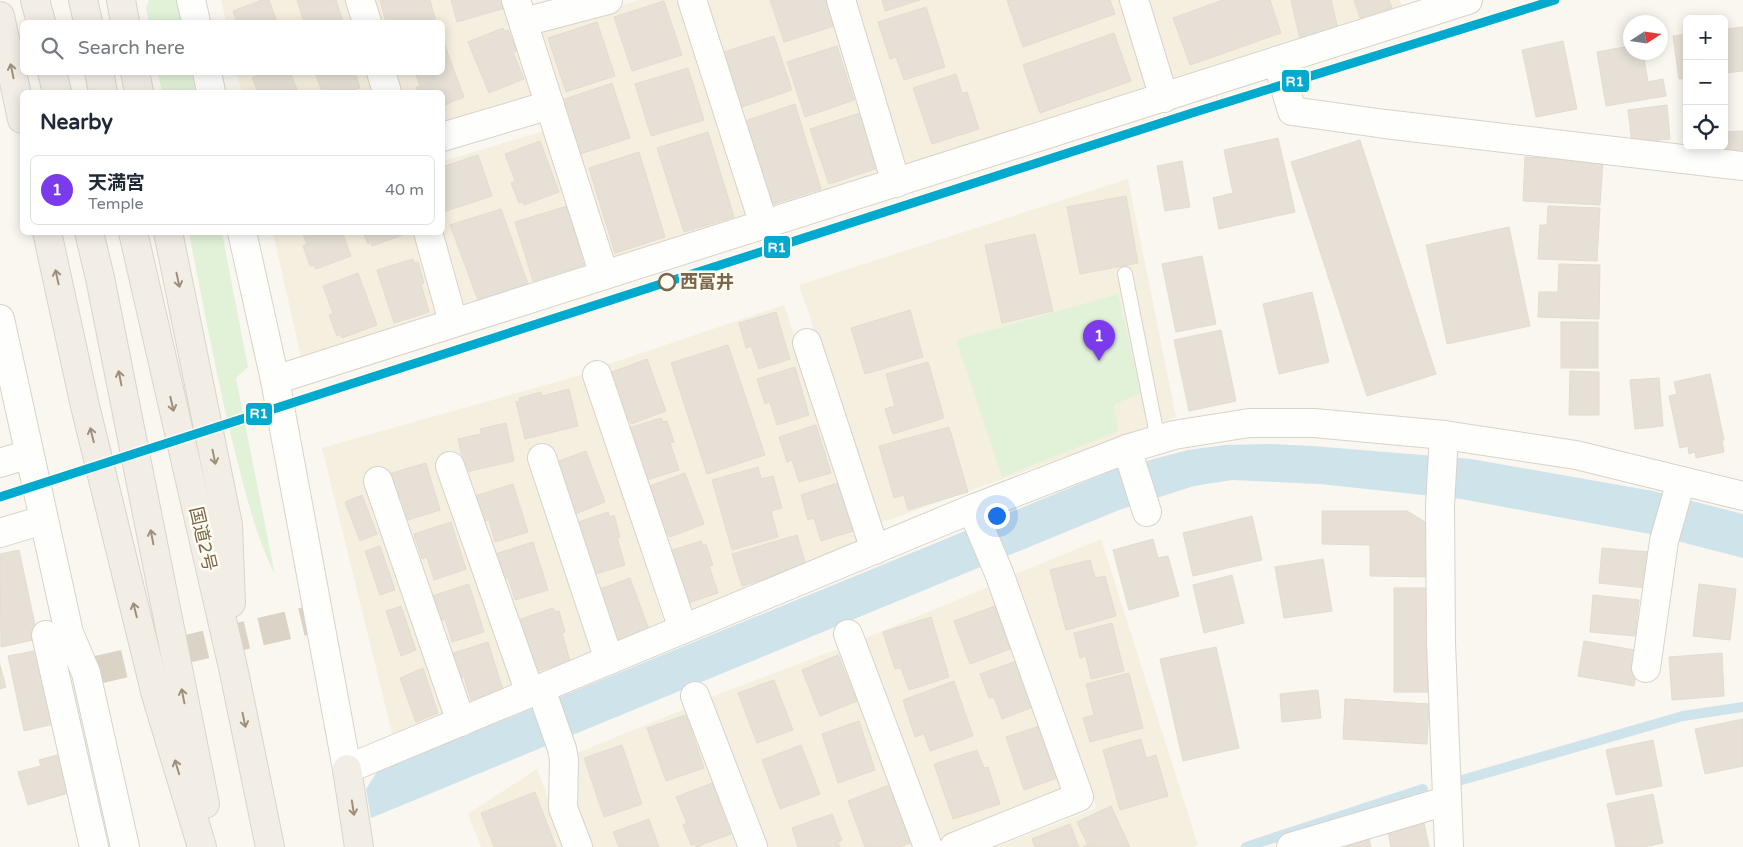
<!DOCTYPE html>
<html lang="en">
<head>
<meta charset="utf-8">
<style>
	body { margin:0; font-family:"Varela Round","Noto Sans JP",sans-serif; background:#f2f2f3; color:#1f2937 }
	.controls { position:absolute; right:15px; top:15px; display:grid; overflow:hidden; border-radius:8px; box-shadow:0 2px 12px #0003 }
	.controls button { width:45px; height:45px; display:grid; place-items:center; padding:0; border:0; border-bottom:1px solid #e0e1e3; background:#fff; color:#1f2937; font:25px sans-serif }
	.compass { position:absolute; left:1623px; top:15px; width:45px; height:45px; border-radius:50%; background:#fff; box-shadow:0 2px 12px #0003; rotate:78deg }
	.you { position:absolute; left:996px; top:515px; width:18px; height:18px; margin:-12px; border:4px solid #fff; border-radius:50%; background:#1a73e8; box-shadow:0 0 0 8px #1a73e833 }
	.badge { display:grid; place-items:center; width:32px; height:32px; border-radius:50%; background:#7c3aed; color:#fff; font-size:16px; font-weight:700 }
	.pin { position:absolute; translate:-50% -41px; filter:drop-shadow(0 1px 2px #0008) }
	.pin::after { content:''; position:absolute; top:26px; width:18px; height:15px; background:inherit; clip-path:polygon(0 0,100% 0,50% 100%) }
	.list { margin:0; padding:0; list-style:none }
	h2 { display:flex; justify-content:space-between; align-items:center; height:65px; margin:0; padding:0 20px; font-size:21px }
	h2 small { font-size:16px; font-weight:400; color:#747a83 }
	.list li { display:grid; grid-template-columns:32px 1fr auto; gap:15px; align-items:center; box-sizing:border-box; height:70px; margin:0 10px 10px; padding:0 10px; border:1px solid #e0e1e3; border-radius:8px }
	.list b { display:block; font-size:19px; white-space:nowrap }
	.list p { margin:0; font-size:16px; white-space:nowrap; color:#747a83 }
	.list em { font-size:16px; font-style:normal; color:#747a83 }
	.icon { flex:none; width:28px; height:28px; fill:none; stroke:currentColor; stroke-width:2; stroke-linecap:round; stroke-linejoin:round }
	.map { position:relative; flex:none; width:1743px; height:847px; overflow:hidden }
	.search { position:absolute; background:#fff; box-shadow:0 2px 12px #0003; left:20px; top:20px; width:425px; height:55px; display:flex; align-items:center; gap:12px; box-sizing:border-box; padding:0 18px; border-radius:8px; color:#747a83; font-size:19px }
	.panel { position:absolute; background:#fff; box-shadow:0 2px 12px #0003; left:20px; top:90px; width:425px; height:145px; border-radius:8px }
	.map>svg:first-child { display:block }
</style>
</head>
<body>
<div class="map">
<svg width="1743" height="847" viewBox="0 0 1743 847">
	<rect width="100%" height="100%" fill="#f9f7ef"/>
	<g fill="#f5efdf">
		<polygon points="221,0 349,0 356,22 226,22"/>
		<polygon points="369,0 507,0 536,94 443,124 442,92 396,92 390,73 442,72 442,22 375,22"/>
		<polygon points="640,0 681,0 749,214 608,263 533,30"/>
		<polygon points="700,0 833,0 889,177 770,213"/>
		<polygon points="855,0 1123,0 1148,88 906,163"/>
		<polygon points="1148,0 1400,0 1404,13 1174,85"/>
		<polygon points="237,73 370,73 376,92 242,92"/>
		<polygon points="548,130 593,269 461,308 437,233 442,232 443,161"/>
		<polygon points="1128,179 1176,417 880,523 799,285"/>
		<polygon points="273,233 416,233 440,314 301,357"/>
		<polygon points="784,305 863,541 685,614 600,367"/>
		<polygon points="584,374 665,625 600,655 394,741 322,448"/>
		<polygon points="1101,539 1198,845 1194,847 997,847 1097,808 1011,576"/>
		<polygon points="995,584 1065,775 1057,797 942,837 931,829 861,640"/>
		<polygon points="840,648 915,834 912,847 764,847 709,698"/>
		<polygon points="687,708 744,847 588,847 573,803 575,754"/>
		<polygon points="537,769 567,847 481,847 468,814"/>
	</g>
	<g fill="#e2f2d9">
		<polygon points="149,0 176,0 178,3 182,22 149,22 146,8"/>
		<polygon points="158,73 192,73 195,92 162,92"/>
		<path d="M189,233H222L248,367L236,378L275,575C257,539 247,499 237,460C218,385 204,309 189,233Z"/>
		<polygon points="1118,294 1141,393 1113,405 1119,431 1002,477 956,340"/>
	</g>
	<polygon fill="#cfe3eb" points="1269,444 1313,446 1471,459 1653,491 1743,514 1743,558 1650,534 1461,499 1319,484 1232,480 1194,486 1119,510 371,818 366,789 377,772 1116,469 1188,450 1225,445"/>
	<g fill="none" stroke-linecap="round" stroke-linejoin="round">
		<g stroke="#cfe3eb" stroke-width="10">
			<polyline points="1462,780 1683,716 1743,707"/>
			<polyline points="1246,847 1423,789"/>
		</g>
	</g>
	<g fill="#e6e0d6" stroke="#e3dcd0">
		<polygon points="262,0 269,0 277,22 237,22 233,11"/>
		<polygon points="297,0 336,0 343,22 304,22"/>
		<polygon points="380,0 430,0 436,22 386,22"/>
		<polygon points="451,0 503,0 505,8 457,22"/>
		<polygon points="770,0 825,0 834,26 784,42"/>
		<polygon points="882,0 920,0 885,11"/>
		<polygon points="1007,0 1110,0 1115,14 1023,47"/>
		<polygon points="1223,0 1270,0 1281,33 1190,65 1173,18"/>
		<polygon points="1291,0 1331,0 1338,29 1300,39"/>
		<polygon points="1354,0 1389,0 1392,8 1360,18"/>
		<polygon points="664,1 682,55 632,71 614,17"/>
		<polygon points="926,7 945,67 904,80 896,57 890,59 878,22"/>
		<polygon points="597,22 615,76 566,92 548,38"/>
		<polygon points="1743,27 1743,71 1724,73 1724,29"/>
		<polygon points="503,28 504,31 508,30 517,51 513,52 524,79 489,93 468,42"/>
		<polygon points="1114,33 1131,81 1040,113 1023,65"/>
		<polygon points="1687,34 1687,78 1679,79 1673,36"/>
		<polygon points="774,36 792,90 742,107 724,52"/>
		<polygon points="1563,41 1577,109 1536,117 1522,50"/>
		<polygon points="445,46 464,97 442,106 442,92 418,92 416,88 420,86 415,72 442,72 442,47"/>
		<polygon points="837,46 854,100 805,117 787,62"/>
		<polygon points="1630,46 1630,52 1643,52 1648,82 1663,79 1666,96 1606,106 1597,52"/>
		<polygon points="688,68 704,120 651,136 635,84"/>
		<polygon points="266,72 290,72 298,92 258,92 252,78"/>
		<polygon points="315,72 355,72 360,88 347,92 322,92"/>
		<polygon points="956,74 962,93 967,92 979,129 932,144 913,88"/>
		<polygon points="612,83 630,138 580,154 562,100"/>
		<polygon points="795,104 821,189 771,205 745,121"/>
		<polygon points="1667,105 1670,139 1632,143 1628,110"/>
		<polygon points="860,113 878,168 829,184 810,129"/>
		<polygon points="1743,131 1743,150 1689,153 1688,146 1724,146 1724,132"/>
		<polygon points="708,132 734,217 684,232 657,148"/>
		<polygon points="1278,138 1295,212 1219,229 1213,198 1233,193 1224,150"/>
		<polygon points="1360,140 1436,374 1367,396 1291,162"/>
		<polygon points="540,141 559,192 524,205 523,202 519,203 511,183 515,181 505,154"/>
		<polygon points="639,152 665,237 615,253 589,168"/>
		<polygon points="478,155 492,196 443,212 442,167"/>
		<polygon points="1525,157 1603,161 1600,205 1523,201"/>
		<polygon points="1182,161 1190,207 1165,211 1157,166"/>
		<polygon points="1126,196 1138,263 1080,274 1067,207"/>
		<polygon points="567,206 584,265 533,281 515,222"/>
		<polygon points="1548,206 1600,208 1597,261 1538,259 1540,225 1547,225"/>
		<polygon points="501,209 528,284 478,300 450,225"/>
		<polygon points="1509,227 1530,326 1447,344 1426,245"/>
		<polygon points="302,232 342,232 351,256 316,269 314,265 310,266 303,246 307,244"/>
		<polygon points="363,232 408,232 408,233 372,246 371,242 368,244"/>
		<polygon points="1035,234 1053,311 1002,323 985,245"/>
		<polygon points="1202,256 1216,324 1176,332 1162,264"/>
		<polygon points="413,259 414,263 418,262 424,283 421,284 429,312 394,323 377,270"/>
		<polygon points="1559,264 1600,265 1599,319 1538,317 1539,292 1558,292"/>
		<polygon points="358,273 377,325 342,338 341,334 337,336 329,315 333,313 323,286"/>
		<polygon points="1312,292 1329,362 1279,374 1263,304"/>
		<polygon points="910,310 923,357 865,374 851,328"/>
		<polygon points="776,312 790,359 759,369 751,346 746,348 739,323"/>
		<rect x="1561" y="322" width="37" height="46"/>
		<polygon points="1221,330 1236,401 1189,411 1174,340"/>
		<polygon points="728,345 765,455 707,474 671,363"/>
		<polygon points="647,359 666,411 631,424 630,420 626,421 618,401 622,399 612,372"/>
		<polygon points="928,362 944,418 893,434 885,409 895,406 886,374"/>
		<polygon points="795,367 809,415 777,425 770,402 765,404 757,379"/>
		<polygon points="1570,371 1599,372 1599,415 1569,415"/>
		<polygon points="1710,374 1724,440 1722,441 1724,452 1696,458 1695,452 1689,454 1688,446 1680,448 1669,396 1677,394 1674,382"/>
		<polygon points="1659,378 1663,426 1635,429 1630,380"/>
		<polygon points="569,389 578,426 525,439 516,402 520,401 519,398 541,392 542,396"/>
		<polygon points="661,418 663,422 667,421 674,442 670,443 679,470 643,481 626,429"/>
		<polygon points="506,423 514,461 466,472 458,439 481,434 480,429"/>
		<polygon points="816,425 831,473 799,482 792,460 787,462 779,437"/>
		<polygon points="949,427 968,492 908,510 904,495 894,498 879,446"/>
		<polygon points="586,451 605,502 570,516 551,464"/>
		<polygon points="426,463 440,510 408,520 401,498 396,499 388,474"/>
		<polygon points="758,467 761,479 773,476 782,508 771,511 778,537 732,550 712,480"/>
		<polygon points="685,473 704,524 670,537 668,534 664,535 656,515 660,513 650,486"/>
		<polygon points="838,483 853,531 821,541 814,518 808,520 801,495"/>
		<polygon points="513,484 528,532 495,542 489,520 483,521 475,496"/>
		<polygon points="362,495 377,534 360,541 345,502"/>
		<polygon points="1322,511 1407,511 1430,525 1431,577 1370,576 1370,545 1322,544"/>
		<polygon points="608,512 610,517 614,515 620,537 617,538 625,565 589,576 573,524"/>
		<polygon points="1252,516 1262,560 1193,576 1183,533"/>
		<polygon points="451,522 466,569 434,580 427,557 422,559 414,534"/>
		<polygon points="797,535 806,566 742,586 732,554"/>
		<polygon points="1153,539 1158,558 1168,556 1179,596 1129,610 1113,550"/>
		<polygon points="701,541 703,545 706,544 713,565 709,566 718,593 682,605 666,552"/>
		<polygon points="533,542 548,590 515,600 508,577 503,579 495,554"/>
		<polygon points="380,546 395,590 380,595 365,551"/>
		<polygon points="1602,548 1649,552 1646,588 1599,583"/>
		<polygon points="19,550 38,639 1,647 0,554"/>
		<polygon points="1323,559 1332,611 1284,618 1275,567"/>
		<polygon points="1090,560 1095,578 1105,576 1116,616 1066,630 1050,570"/>
		<polygon points="1232,575 1244,623 1204,633 1193,585"/>
		<polygon points="630,578 649,630 614,643 595,591"/>
		<polygon points="469,584 484,632 452,642 445,619 440,621 432,596"/>
		<polygon points="1699,584 1736,589 1730,640 1693,636"/>
		<polygon points="1394,588 1432,588 1431,692 1394,692"/>
		<polygon points="1593,595 1639,600 1635,636 1590,632"/>
		<polygon points="401,606 416,650 401,656 386,611"/>
		<polygon points="995,606 1010,649 970,664 954,621"/>
		<polygon points="553,608 555,612 559,611 565,632 562,633 570,661 535,672 518,620"/>
		<polygon points="931,617 949,677 909,690 901,668 895,669 883,632"/>
		<polygon points="1112,623 1124,671 1091,679 1086,656 1080,658 1074,633"/>
		<polygon points="1584,641 1640,651 1634,686 1578,676"/>
		<polygon points="488,642 503,690 471,700 464,677 459,679 451,654"/>
		<polygon points="1216,647 1239,748 1183,761 1160,659"/>
		<polygon points="39,650 54,724 24,731 8,656"/>
		<polygon points="1722,653 1724,696 1672,700 1669,657"/>
		<polygon points="838,655 857,701 820,716 802,670"/>
		<polygon points="1017,661 1033,707 1002,719 994,697 989,698 980,674"/>
		<polygon points="0,665 6,687 0,689"/>
		<polygon points="423,668 438,713 416,722 400,678"/>
		<polygon points="1129,673 1143,728 1090,742 1083,718 1094,715 1086,684"/>
		<polygon points="774,680 793,730 757,743 738,693"/>
		<polygon points="954,681 973,736 930,751 924,734 915,737 903,700"/>
		<polygon points="1318,690 1321,718 1282,722 1280,694"/>
		<polygon points="1345,699 1429,704 1427,744 1343,739"/>
		<polygon points="686,715 704,768 666,781 647,728"/>
		<polygon points="1743,719 1743,766 1705,774 1695,729"/>
		<polygon points="859,721 875,770 838,783 822,734"/>
		<polygon points="1043,725 1060,777 1024,790 1006,737"/>
		<polygon points="1141,739 1146,758 1156,755 1168,796 1120,810 1103,750"/>
		<polygon points="1653,740 1662,786 1616,795 1606,750"/>
		<polygon points="622,745 642,804 604,817 584,758"/>
		<polygon points="801,745 820,794 780,809 762,760"/>
		<polygon points="977,750 984,768 988,767 1000,804 953,819 934,764"/>
		<polygon points="64,753 75,791 28,805 18,772 41,766 39,760"/>
		<polygon points="712,783 731,834 696,847 695,844 691,845 683,825 687,823 676,797"/>
		<polygon points="889,785 911,843 899,847 865,847 848,801"/>
		<polygon points="535,792 556,847 494,847 481,813"/>
		<polygon points="1653,794 1663,843 1643,847 1616,847 1607,804"/>
		<polygon points="1111,806 1130,847 1083,847 1088,845 1077,822"/>
		<polygon points="832,814 842,840 838,842 840,847 798,847 792,828"/>
		<polygon points="649,819 659,847 619,847 613,832"/>
		<polygon points="1424,823 1429,847 1391,847 1388,832"/>
		<polygon points="1070,824 1079,847 1035,847 1032,839"/>
		<polygon points="1367,831 1371,847 1322,847"/>
	</g>
	<g fill="none" stroke-linecap="round" stroke-linejoin="round">
		<polyline stroke="#dad3c6" stroke-width="28" stroke-dasharray="28 14" stroke-linecap="butt" points="97,670 306,621"/>
		<g stroke="#d8d3ca" stroke-width="16">
			<polyline id="service" points="1125,274 1158,440"/>
		</g>
		<g stroke="#d8d3ca" stroke-width="30">
			<g id="minor">
				<polyline points="191,0 196,22"/>
				<polyline points="360,0 367,22"/>
				<polyline points="516,0 604,275"/>
				<polyline points="692,0 764,225"/>
				<polyline points="841,0 896,183"/>
				<polyline points="1134,0 1164,98"/>
				<polyline points="524,22 608,0"/>
				<polyline points="1277,61 1292,111 1385,124 1743,166"/>
				<polyline points="207,72 211,92"/>
				<polyline points="381,72 387,92"/>
				<polyline points="442,137 550,105"/>
				<polyline points="242,232 275,380 347,769 972,509 1127,449 1174,435 1249,423 1314,423 1444,435 1576,455 1743,496"/>
				<polyline points="428,232 453,322"/>
				<polyline points="0,319 69,633 86,673 125,847"/>
				<polyline points="807,343 875,550"/>
				<polyline points="597,375 683,629"/>
				<polyline points="275,380 1468,0"/>
				<polyline points="1444,435 1440,506 1441,643 1449,847"/>
				<polyline points="1127,449 1147,512"/>
				<polyline points="542,458 609,660"/>
				<polyline points="0,463 29,454"/>
				<polyline points="450,466 530,693"/>
				<polyline points="378,481 461,722"/>
				<polyline points="0,533 43,520"/>
				<polyline points="848,634 928,847"/>
				<polyline points="46,635 94,847"/>
				<polyline points="1646,668 1664,541 1681,481"/>
				<polyline points="541,689 562,749 564,759 563,808 578,847"/>
				<polyline points="695,696 753,847"/>
				<polyline points="954,847 1079,797 999,573 972,509"/>
				<polyline points="1291,847 1446,801"/>
			</g>
		</g>
		<g stroke="#dad4cb" stroke-width="30">
			<g id="trunk">
				<polyline points="35,0 41,22"/>
				<polyline points="83,0 88,22"/>
				<polyline points="121,0 125,22"/>
				<polyline points="0,16 22,119"/>
				<polyline points="52,72 57,92"/>
				<polyline points="99,72 103,92"/>
				<polyline points="135,72 139,92"/>
				<polyline points="47,232 85,406 156,695 202,847"/>
				<polyline points="89,232 100,278 205,804"/>
				<polyline points="133,232 234,672 270,847"/>
				<polyline points="168,232 228,525 231,603"/>
				<polyline points="347,769 359,847"/>
			</g>
		</g>
		<use href="#service" stroke="#fefefd" stroke-width="14"/>
		<use href="#minor" stroke="#fefefd" stroke-width="28"/>
		<use href="#trunk" stroke="#f2eee6" stroke-width="28"/>
		<g stroke="#fffdf2" stroke-width="12">
			<polyline id="rail-1" points="0,497 1192,113 1555,0"/>
		</g>
		<use href="#rail-1" stroke="#00a9ce" stroke-width="9"/>
	</g>
	<defs><path id="oneway-shaft" d="M-6 0H5M1.5-3L5.5 0L1.5 3" fill="none" stroke-width="1.6" stroke-linecap="round" stroke-linejoin="round" transform="scale(1.25)"/></defs>
	<g stroke="#9f8f7a">
		<use href="#oneway-shaft" transform="translate(12 71) rotate(-102)"/>
		<use href="#oneway-shaft" transform="translate(57 277) rotate(-102)"/>
		<use href="#oneway-shaft" transform="translate(178 280) rotate(78)"/>
		<use href="#oneway-shaft" transform="translate(120 378) rotate(-101)"/>
		<use href="#oneway-shaft" transform="translate(172 404) rotate(77)"/>
		<use href="#oneway-shaft" transform="translate(92 435) rotate(-104)"/>
		<use href="#oneway-shaft" transform="translate(214 457) rotate(78)"/>
		<use href="#oneway-shaft" transform="translate(152 537) rotate(-101)"/>
		<use href="#oneway-shaft" transform="translate(135 610) rotate(-104)"/>
		<use href="#oneway-shaft" transform="translate(183 696) rotate(-101)"/>
		<use href="#oneway-shaft" transform="translate(244 720) rotate(78)"/>
		<use href="#oneway-shaft" transform="translate(177 767) rotate(-107)"/>
		<use href="#oneway-shaft" transform="translate(353 808) rotate(81)"/>
	</g>
	<circle fill="#fffdf2" stroke="#7b664b" stroke-width="2.5" cx="667" cy="282" r="8"/>
	<g text-anchor="middle" dominant-baseline="central" stroke-width="5" stroke-linejoin="round" paint-order="stroke">
		<g font-size="18" font-weight="bold" fill="#7b664b" stroke="#fffdf2" text-anchor="start">
			<text x="680" y="282">西富井</text>
		</g>
		<g font-size="18" fill="#7b664b" stroke="#fffdf2">
			<text transform="translate(203 539) rotate(77)">国道2号</text>
		</g>
	</g>
	<g stroke="#fffdf2" stroke-width="2">
		<rect x="1281" y="69" width="29" height="24" rx="5" fill="#00a9ce"/>
		<rect x="763" y="235" width="28" height="24" rx="5" fill="#00a9ce"/>
		<rect x="245" y="402" width="28" height="24" rx="5" fill="#00a9ce"/>
	</g>
	<g font-size="14" text-anchor="middle" font-weight="bold" fill="#fff">
		<text x="1295" y="86">R1</text>
		<text x="777" y="252">R1</text>
		<text x="259" y="418">R1</text>
	</g>
</svg>
<div class="controls">
<button>+</button>
<button>−</button>
<button><svg class="icon" aria-label="locate" viewBox="0 0 24 24"><circle cx="12" cy="12" r="6"/><path d="M12 2v4M12 18v4M2 12h4M18 12h4"/></svg></button>
</div>
<svg class="compass" viewBox="-18 -18 36 36"><path d="M0-13l5 13h-10z" fill="#e53935"/><path d="M0 13l5-13h-10z" fill="#747a83"/></svg>
<div class="you"></div>
<div class="pin badge" style="left:1099px;top:361px">1</div>
<div class="search"><svg class="icon" aria-label="search" viewBox="0 0 24 24"><circle cx="10" cy="10" r="6"/><path d="M15 15l6 6"/></svg>Search here</div>
<section class="panel">
<h2>Nearby<small></small></h2>
<ul class="list">
<li><span class="badge">1</span><div><b>天満宮</b><p>Temple</p></div><em>40 m</em></li>
</ul>
</section>
</div>
</body>
</html>
